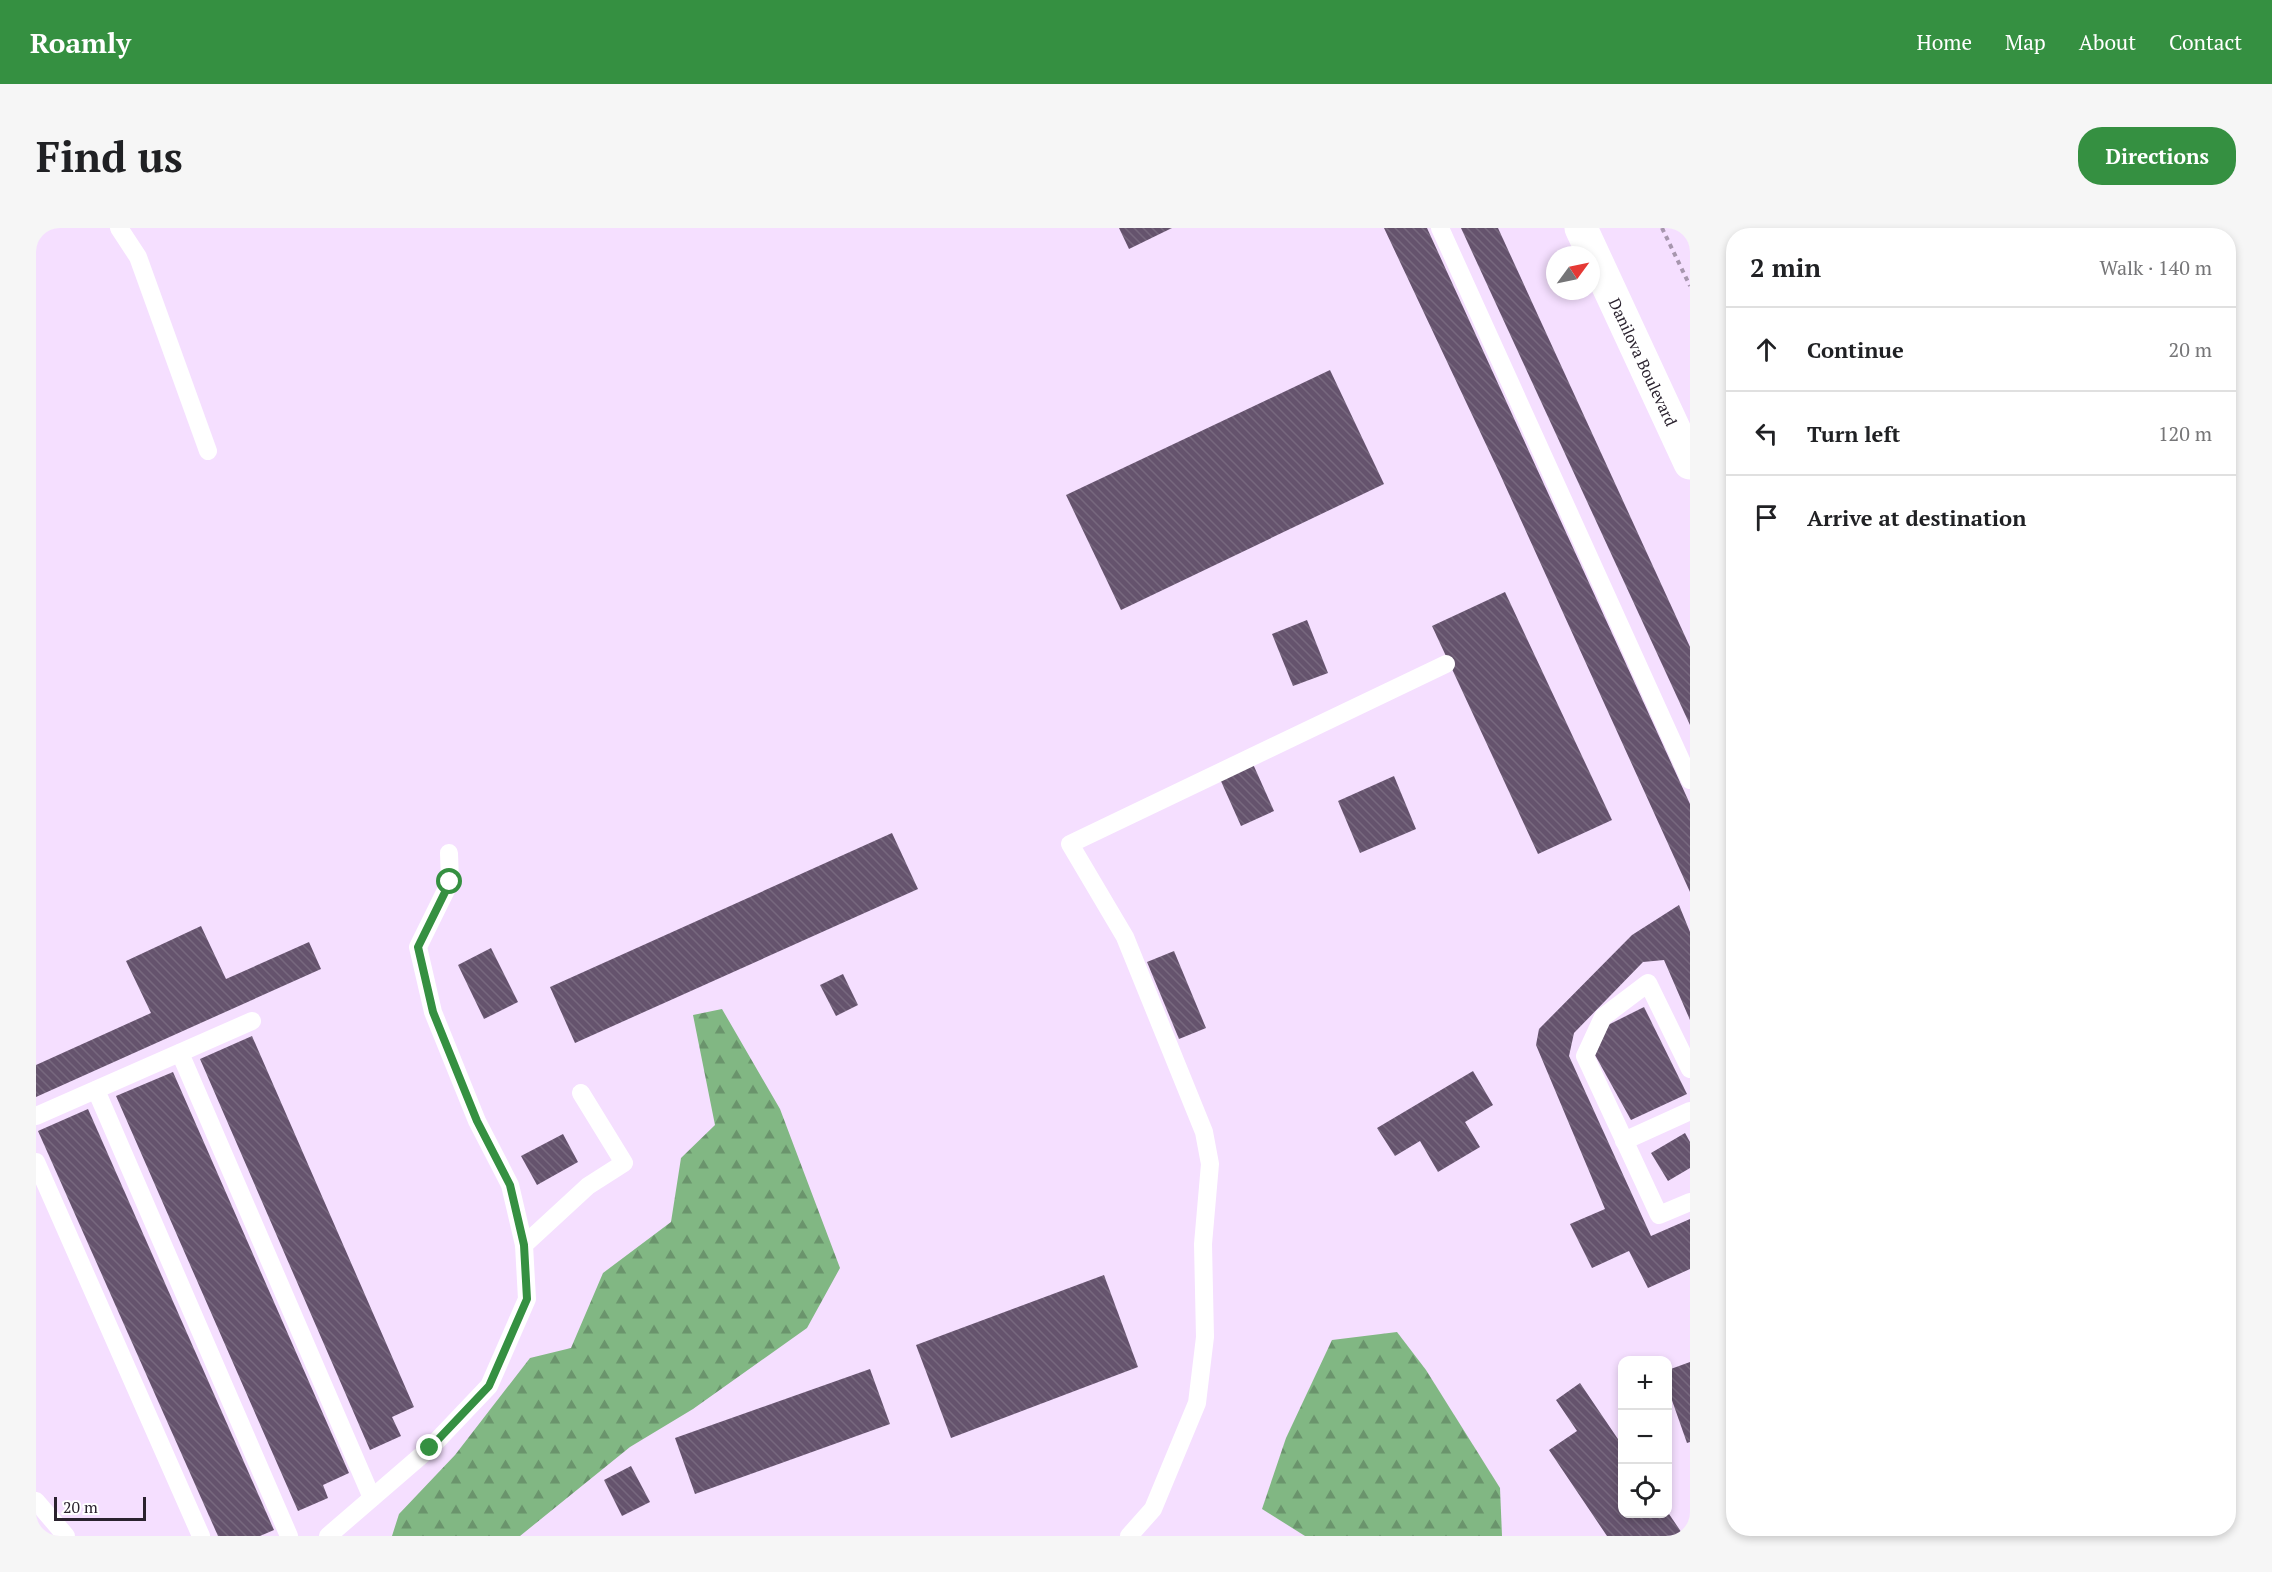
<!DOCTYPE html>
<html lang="en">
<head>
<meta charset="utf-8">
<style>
	body { margin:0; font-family:"PT Serif",serif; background:#f6f6f6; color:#202124 }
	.controls { position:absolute; right:18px; bottom:18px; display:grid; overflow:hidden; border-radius:12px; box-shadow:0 3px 9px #0003 }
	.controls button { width:54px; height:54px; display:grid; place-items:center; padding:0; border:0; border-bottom:2px solid #e0e0e0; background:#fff; color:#202124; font:30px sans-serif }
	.compass { position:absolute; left:1510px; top:18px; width:54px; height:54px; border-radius:50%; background:#fff; box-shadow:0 3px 9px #0003; rotate:57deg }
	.scale { position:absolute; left:18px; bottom:15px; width:92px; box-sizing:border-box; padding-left:6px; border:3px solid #2a222e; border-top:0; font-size:16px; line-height:21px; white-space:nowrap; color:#2a222e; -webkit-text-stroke:4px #fff; paint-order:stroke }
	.stop { position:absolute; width:18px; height:18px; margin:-14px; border:4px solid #359041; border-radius:50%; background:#fff }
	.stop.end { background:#359041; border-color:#fff; box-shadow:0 2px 6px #0008 }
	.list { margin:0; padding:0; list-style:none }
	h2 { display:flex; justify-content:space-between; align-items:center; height:78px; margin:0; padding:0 24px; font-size:26px }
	h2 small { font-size:20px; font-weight:400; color:#757577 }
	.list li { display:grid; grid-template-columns:39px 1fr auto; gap:18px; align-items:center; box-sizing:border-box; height:84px; padding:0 24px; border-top:2px solid #e0e0e0 }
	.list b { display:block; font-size:22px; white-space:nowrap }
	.list em { font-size:20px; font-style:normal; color:#757577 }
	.icon { flex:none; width:33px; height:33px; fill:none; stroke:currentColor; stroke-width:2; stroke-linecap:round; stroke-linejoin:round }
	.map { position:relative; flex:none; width:1654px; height:1308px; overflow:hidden; border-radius:24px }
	header { display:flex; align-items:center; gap:36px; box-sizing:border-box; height:84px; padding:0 30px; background:#359041; color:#fff }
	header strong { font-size:28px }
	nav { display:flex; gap:33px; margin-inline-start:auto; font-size:21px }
	.intro { display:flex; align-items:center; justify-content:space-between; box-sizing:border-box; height:144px; padding:0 36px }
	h1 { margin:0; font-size:42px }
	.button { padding:15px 27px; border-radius:24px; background:#359041; color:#fff; font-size:21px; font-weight:700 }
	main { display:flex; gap:36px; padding:0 36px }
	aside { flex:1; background:#fff; border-radius:24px; box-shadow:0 3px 9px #0003 }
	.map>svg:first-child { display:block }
</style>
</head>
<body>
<header>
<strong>Roamly</strong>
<nav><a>Home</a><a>Map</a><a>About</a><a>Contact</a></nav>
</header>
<div class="intro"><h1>Find us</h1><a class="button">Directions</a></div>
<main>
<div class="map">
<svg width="1654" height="1308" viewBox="0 0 1654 1308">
	<defs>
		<pattern id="forest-firs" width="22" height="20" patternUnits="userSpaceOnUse" patternTransform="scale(1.5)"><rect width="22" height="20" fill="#81b783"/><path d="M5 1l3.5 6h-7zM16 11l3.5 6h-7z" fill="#6a946c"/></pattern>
		<pattern id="building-back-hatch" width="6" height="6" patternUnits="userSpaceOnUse" patternTransform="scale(1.5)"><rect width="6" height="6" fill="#65536d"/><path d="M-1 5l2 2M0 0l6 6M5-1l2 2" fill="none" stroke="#77687e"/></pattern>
	</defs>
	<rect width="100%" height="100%" fill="#f5dfff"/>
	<g fill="url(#forest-firs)">
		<polygon points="686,781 744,881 804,1040 771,1100 657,1181 594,1219 484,1308 356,1308 363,1286 419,1227 494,1130 535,1120 567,1045 635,994 645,930 679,897 657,787"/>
		<polygon points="1361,1104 1390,1142 1464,1260 1466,1308 1269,1308 1226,1281 1250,1210 1296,1112"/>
	</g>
	<g fill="url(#building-back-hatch)">
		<polygon points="1083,0 1136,0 1093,21"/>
		<polygon points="1348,0 1391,0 1654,576 1654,664 1463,244"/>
		<polygon points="1425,0 1462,0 1654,419 1654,497"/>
		<polygon points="1294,142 1348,256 1085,382 1030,267"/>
		<polygon points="1469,364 1576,592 1502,626 1396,398"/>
		<polygon points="1271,392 1292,445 1257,458 1236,406"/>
		<polygon points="1217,536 1238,583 1205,598 1184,551"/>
		<polygon points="1358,548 1380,601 1324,625 1302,573"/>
		<polygon points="856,605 882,661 539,815 514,759"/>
		<polygon points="1643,677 1654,704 1654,792 1628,732 1607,734 1538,805 1533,828 1615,1008 1654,991 1654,1041 1612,1060 1593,1023 1556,1040 1534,996 1569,981 1500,817 1503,801 1596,707"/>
		<polygon points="165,698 190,751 273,714 285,741 0,869 0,837 115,785 90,733"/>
		<polygon points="455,720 482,774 448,791 422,737"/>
		<polygon points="1138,723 1170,800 1143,811 1111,734"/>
		<polygon points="807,746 822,777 800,788 784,757"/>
		<polygon points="1608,779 1651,866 1595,892 1559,827 1572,797"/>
		<polygon points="216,808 378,1179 356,1189 365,1208 334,1222 164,831"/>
		<polygon points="1437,843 1457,877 1429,894 1444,919 1402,944 1384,913 1359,928 1341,900"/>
		<polygon points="137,844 313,1245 287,1257 292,1270 262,1283 80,868"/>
		<polygon points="52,881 238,1302 224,1308 182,1308 2,903"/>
		<polygon points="1649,905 1654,914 1654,940 1632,953 1615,925"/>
		<polygon points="527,906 542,934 501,957 485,928"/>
		<polygon points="1068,1047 1102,1139 915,1210 880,1117"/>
		<polygon points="1654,1134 1654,1214 1651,1215 1632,1161 1632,1142"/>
		<polygon points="834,1141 854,1196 659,1266 639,1210"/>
		<polygon points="1544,1155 1586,1217 1586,1286 1633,1286 1648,1308 1571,1308 1513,1222 1541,1203 1520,1172"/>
		<polygon points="595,1238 614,1274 586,1288 568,1252"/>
	</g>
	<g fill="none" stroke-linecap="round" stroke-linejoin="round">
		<polyline stroke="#a796ae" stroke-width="4" stroke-dasharray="4.5 4.5" stroke-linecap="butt" points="1626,0 1654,58"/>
		<g stroke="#fff" stroke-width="18">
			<polyline points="83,0 102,29 172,223"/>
			<polyline points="1404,0 1654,552"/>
			<polyline points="413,625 414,654 382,719 397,784 441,893 474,957 488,1017"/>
			<polyline points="144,825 336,1270"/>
			<polyline points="1654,841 1612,755 1567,789 1549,828 1623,987 1654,974"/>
			<polyline points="60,862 253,1308"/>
			<polyline points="0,888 216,793"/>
			<polyline points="1588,913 1654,883"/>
			<polyline points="0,934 165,1308"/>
			<polyline points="0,1273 30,1308"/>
			<polyline points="292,1308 394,1220 453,1158 491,1071 488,1017 552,958 588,935 545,865"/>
			<polyline points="1093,1308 1117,1281 1161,1175 1169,1109 1167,1016 1174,936 1168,904 1089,709 1034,616 1410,436"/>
		</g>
		<polyline stroke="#fff" stroke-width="33" points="1545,0 1654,235"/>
	</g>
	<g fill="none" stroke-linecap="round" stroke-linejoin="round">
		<polyline stroke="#359041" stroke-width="8" points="394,1220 453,1158 491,1071 488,1017 474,957 441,893 397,784 382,719 414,654"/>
	</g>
	<g text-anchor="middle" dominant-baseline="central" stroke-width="6" stroke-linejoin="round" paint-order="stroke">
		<g font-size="16" fill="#2a222e" stroke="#fff">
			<text transform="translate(1607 134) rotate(65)">Danilova Boulevard</text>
		</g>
	</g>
</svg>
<div class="controls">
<button>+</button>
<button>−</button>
<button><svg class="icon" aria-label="locate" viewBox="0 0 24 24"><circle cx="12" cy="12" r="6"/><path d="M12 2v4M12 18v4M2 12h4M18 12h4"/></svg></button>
</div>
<svg class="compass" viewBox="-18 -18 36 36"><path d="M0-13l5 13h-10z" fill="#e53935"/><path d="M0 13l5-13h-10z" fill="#757577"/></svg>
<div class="scale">20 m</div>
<div class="stop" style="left:414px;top:654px"></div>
<div class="stop end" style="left:394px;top:1220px"></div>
</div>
<aside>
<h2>2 min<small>Walk · 140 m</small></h2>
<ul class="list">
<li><svg class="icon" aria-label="ahead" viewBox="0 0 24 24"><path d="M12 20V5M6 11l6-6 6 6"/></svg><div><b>Continue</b></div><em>20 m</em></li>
<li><svg class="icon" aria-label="left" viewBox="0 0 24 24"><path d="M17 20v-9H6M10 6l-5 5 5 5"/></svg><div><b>Turn left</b></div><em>120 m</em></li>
<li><svg class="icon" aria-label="arrive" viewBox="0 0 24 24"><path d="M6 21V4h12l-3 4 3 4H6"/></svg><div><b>Arrive at destination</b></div></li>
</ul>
</aside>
</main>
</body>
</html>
